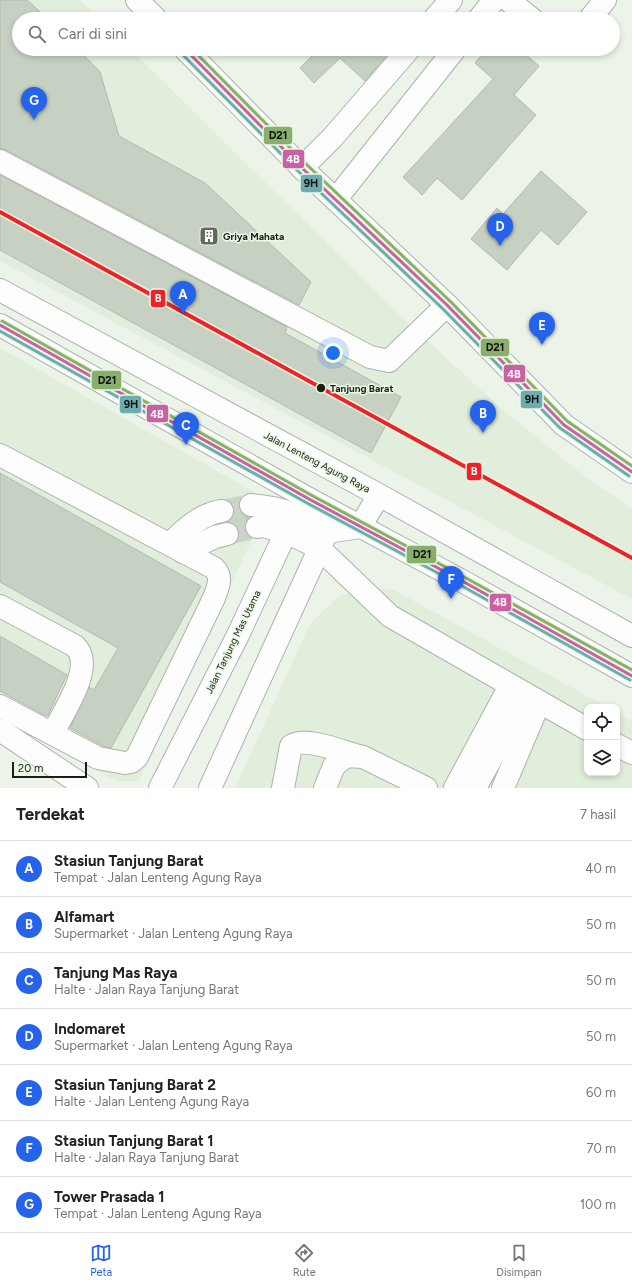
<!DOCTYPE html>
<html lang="id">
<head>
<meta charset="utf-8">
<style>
	body { margin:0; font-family:Figtree,sans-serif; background:#f2f2f2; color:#222 }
	.controls { position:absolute; right:12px; bottom:12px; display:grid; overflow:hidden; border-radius:8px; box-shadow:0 2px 6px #0003 }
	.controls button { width:36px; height:36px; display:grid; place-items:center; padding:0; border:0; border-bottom:1px solid #e0e0e0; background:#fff; color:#222; font:20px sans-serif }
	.scale { position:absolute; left:12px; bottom:10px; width:75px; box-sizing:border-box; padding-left:4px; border:2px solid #191e17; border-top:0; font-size:11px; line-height:14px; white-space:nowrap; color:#191e17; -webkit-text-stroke:3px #eaf9e4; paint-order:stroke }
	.you { position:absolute; left:333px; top:353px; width:14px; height:14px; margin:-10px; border:3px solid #fff; border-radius:50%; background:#1a73e8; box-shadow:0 0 0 6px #1a73e833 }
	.badge { display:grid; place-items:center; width:26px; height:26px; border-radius:50%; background:#2563eb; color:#fff; font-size:13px; font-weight:700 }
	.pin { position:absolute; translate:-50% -33px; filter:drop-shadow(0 1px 2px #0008) }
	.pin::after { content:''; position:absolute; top:21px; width:14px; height:12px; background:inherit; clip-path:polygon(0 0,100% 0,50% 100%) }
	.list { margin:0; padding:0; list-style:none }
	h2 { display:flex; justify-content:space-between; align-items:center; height:52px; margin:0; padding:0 16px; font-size:17px }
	h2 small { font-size:13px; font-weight:400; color:#767676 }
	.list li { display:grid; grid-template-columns:26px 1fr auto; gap:12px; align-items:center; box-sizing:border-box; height:56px; padding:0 16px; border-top:1px solid #e0e0e0 }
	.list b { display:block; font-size:15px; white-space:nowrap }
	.list p { margin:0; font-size:13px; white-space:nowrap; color:#767676 }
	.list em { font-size:13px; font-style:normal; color:#767676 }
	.icon { flex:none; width:22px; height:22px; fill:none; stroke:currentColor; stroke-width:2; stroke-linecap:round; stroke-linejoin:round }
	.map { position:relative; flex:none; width:632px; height:788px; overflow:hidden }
	.search { position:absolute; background:#fff; box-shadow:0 2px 6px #0003; left:12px; right:12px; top:12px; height:44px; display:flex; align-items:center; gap:10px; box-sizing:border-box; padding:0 14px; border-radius:22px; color:#767676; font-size:15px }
	.sheet { height:444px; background:#fff }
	nav { display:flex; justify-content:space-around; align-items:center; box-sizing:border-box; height:56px; border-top:1px solid #e0e0e0; background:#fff; font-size:11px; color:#767676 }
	nav a { display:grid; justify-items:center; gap:2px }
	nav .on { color:#2563eb }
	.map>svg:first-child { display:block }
</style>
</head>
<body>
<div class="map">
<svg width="632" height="788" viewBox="0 0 632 788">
	<rect width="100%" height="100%" fill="#ecf4e9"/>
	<g fill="#e1eedb">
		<polygon points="0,0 80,0 99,19 19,19 19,49 130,49 409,324 502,409 582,474 632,509 632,599 0,261"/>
		<polygon points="0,348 270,501 139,781 116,781 0,718"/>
		<polygon points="363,588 394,590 607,707 587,707 587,773 617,773 617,712 632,721 632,788 235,788 310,624 338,597"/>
	</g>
	<g fill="#c7d1c3" stroke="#b3b9b0">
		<polygon points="0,0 27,0 48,19 19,19 19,49 78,49 100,72 119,136 205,183 311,282 299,305 6,150 0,149"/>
		<polygon points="319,49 392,49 365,81 340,58 314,83 300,68"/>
		<polygon points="487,49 519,49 539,66 514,95 536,115 462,200 437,178 422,195 403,177 493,79 475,63"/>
		<polygon points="541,171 587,212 558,245 541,230 507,270 471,239 497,208 503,214"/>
		<polygon points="0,175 287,327 285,333 401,397 371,453 0,250"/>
		<polygon points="0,473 201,586 111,748 103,746 70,728 89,687 94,690 118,648 0,582"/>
		<polygon points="240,499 239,504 240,510 243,515 249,517 245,523 245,529 252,538 237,541 239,537 239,531 236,525 227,522 234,514 234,508 229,501"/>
		<polygon points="0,636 67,675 48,715 46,716 0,691"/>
	</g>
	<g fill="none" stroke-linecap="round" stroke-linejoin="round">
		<g stroke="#ccd4ca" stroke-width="22" stroke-dasharray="22 11" stroke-linecap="butt">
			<polyline points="222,511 251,505"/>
			<polyline points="227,534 257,527"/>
		</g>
		<g stroke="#adb3ab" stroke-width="24">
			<g id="minor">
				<polyline points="508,0 532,19"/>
				<polyline points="434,19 451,0"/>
				<polyline points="479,19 494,0"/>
				<polyline points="590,19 605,0"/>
				<polyline points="0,161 370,357 389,361 447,305"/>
				<polyline points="302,168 333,137 409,49"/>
				<polyline points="336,199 455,49"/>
				<path d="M0,455L214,568C223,577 218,587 214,598L137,757L131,762L125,763L98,758L0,706"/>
				<path d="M251,505C286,508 298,515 327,532"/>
				<polyline points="257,527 263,526 286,532 319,548 390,616 587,729"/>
				<path d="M170,544C184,529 201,514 222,511"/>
				<polyline points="183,552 215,537 227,534"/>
				<path d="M0,606L75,646C96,666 63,712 53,733"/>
				<polyline points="0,730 87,788"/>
				<polyline points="617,745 632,753"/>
				<polyline points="160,788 238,635 286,532 309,499"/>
				<polyline points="210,788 327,532 360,527"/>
				<path d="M283,788L291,746C305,736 343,752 359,756"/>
				<polyline points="325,788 334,766 346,756 363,757 426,788"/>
				<polyline points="455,788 510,686"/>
				<polyline points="475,788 526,695"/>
				<polyline points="503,788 539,703"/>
			</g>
		</g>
		<g stroke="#adb3ab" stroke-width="24">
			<g id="major">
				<polyline points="137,0 156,19"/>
				<polyline points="185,49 302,168 447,305 564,425 632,472"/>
				<polyline points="0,290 379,495 632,636"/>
				<polyline points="0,325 309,499 464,582 632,676"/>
				<polyline points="360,527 379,495"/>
			</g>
		</g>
		<use href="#minor" stroke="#fcfdfc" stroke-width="22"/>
		<use href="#major" stroke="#fcfdfc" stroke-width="22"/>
		<g stroke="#eaf9e4" stroke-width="6">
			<g id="bus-1">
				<polyline points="185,49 302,168 447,305 564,425 632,472"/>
				<polyline points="0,325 309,499 464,582 632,676"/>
			</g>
		</g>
		<g stroke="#eaf9e4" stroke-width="6">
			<g id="bus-2">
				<polyline points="181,53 299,172 443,309 560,428 629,476"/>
				<polyline points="0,331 307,503 462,586 630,680"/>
			</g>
		</g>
		<g stroke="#eaf9e4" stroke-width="6">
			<g id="bus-3">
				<polyline points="192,49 306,164 451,302 567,421 632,466"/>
				<polyline points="2,321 311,495 466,578 632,670"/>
			</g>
		</g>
		<use href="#bus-1" stroke="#cb60a4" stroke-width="3"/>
		<use href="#bus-2" stroke="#6facaf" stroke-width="3"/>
		<use href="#bus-3" stroke="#8aaf6c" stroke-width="3"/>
		<g stroke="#eaf9e4" stroke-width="7">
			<polyline id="rail-1" points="0,212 632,558"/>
		</g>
		<use href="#rail-1" stroke="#ec2329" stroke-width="4"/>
	</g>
	<defs>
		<g id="building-square" transform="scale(1)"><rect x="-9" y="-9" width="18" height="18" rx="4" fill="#636960" stroke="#eaf9e4"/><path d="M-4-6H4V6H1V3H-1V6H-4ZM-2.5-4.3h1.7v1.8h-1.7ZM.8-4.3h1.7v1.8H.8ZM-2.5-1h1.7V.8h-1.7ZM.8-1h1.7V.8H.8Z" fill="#fff"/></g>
	</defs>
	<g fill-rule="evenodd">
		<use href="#building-square" x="209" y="236"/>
	</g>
	<circle fill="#191e17" stroke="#eaf9e4" stroke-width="1.5" cx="321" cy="388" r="5"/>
	<g text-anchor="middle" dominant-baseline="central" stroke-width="3" stroke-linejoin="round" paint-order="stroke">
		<g font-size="10" font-weight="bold" fill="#191e17" stroke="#eaf9e4" text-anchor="start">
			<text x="223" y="236">Griya Mahata</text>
		</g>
		<g font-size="10" font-weight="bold" fill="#191e17" stroke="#eaf9e4" text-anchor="start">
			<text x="330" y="388">Tanjung Barat</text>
		</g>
		<g font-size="10" fill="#191e17" stroke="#eaf9e4">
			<text transform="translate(317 462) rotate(28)">Jalan Lenteng Agung Raya</text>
			<text transform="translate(233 642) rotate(-64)">Jalan Tanjung Mas Utama</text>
		</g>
	</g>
	<g stroke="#eaf9e4" stroke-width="1.5">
		<rect x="263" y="126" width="30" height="19" rx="4" fill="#8aaf6c"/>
		<rect x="282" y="149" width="23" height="20" rx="4" fill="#cb60a4"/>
		<rect x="300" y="174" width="23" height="19" rx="4" fill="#6facaf"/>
		<rect x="150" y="289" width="16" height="19" rx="4" fill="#ec2329"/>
		<rect x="480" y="338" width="30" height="19" rx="4" fill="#8aaf6c"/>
		<rect x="503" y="364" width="23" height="19" rx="4" fill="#cb60a4"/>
		<rect x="91" y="370" width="31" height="20" rx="4" fill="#8aaf6c"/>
		<rect x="520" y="390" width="23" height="19" rx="4" fill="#6facaf"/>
		<rect x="119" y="395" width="23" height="19" rx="4" fill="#6facaf"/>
		<rect x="146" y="404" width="23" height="19" rx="4" fill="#cb60a4"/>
		<rect x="466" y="462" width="16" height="19" rx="4" fill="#ec2329"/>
		<rect x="406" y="545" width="31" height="19" rx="4" fill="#8aaf6c"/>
		<rect x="489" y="593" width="23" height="19" rx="4" fill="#cb60a4"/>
	</g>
	<g font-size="11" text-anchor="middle" font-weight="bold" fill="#fff">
		<text x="293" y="163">4B</text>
		<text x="158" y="302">B</text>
		<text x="514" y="378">4B</text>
		<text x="157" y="418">4B</text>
		<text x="474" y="475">B</text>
		<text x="500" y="606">4B</text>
	</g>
	<g font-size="11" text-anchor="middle" font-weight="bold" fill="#111">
		<text x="278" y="139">D21</text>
		<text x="311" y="187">9H</text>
		<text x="495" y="351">D21</text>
		<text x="107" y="384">D21</text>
		<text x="532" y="403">9H</text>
		<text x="131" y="408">9H</text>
		<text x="422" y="558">D21</text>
	</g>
</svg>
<div class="controls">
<button><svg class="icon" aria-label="locate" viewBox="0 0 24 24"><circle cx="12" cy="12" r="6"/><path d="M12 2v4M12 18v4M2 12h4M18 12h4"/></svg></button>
<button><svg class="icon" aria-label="layers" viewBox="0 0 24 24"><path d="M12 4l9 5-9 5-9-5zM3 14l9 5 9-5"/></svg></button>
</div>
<div class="scale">20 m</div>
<div class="you"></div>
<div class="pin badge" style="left:183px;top:314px">A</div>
<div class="pin badge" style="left:483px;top:433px">B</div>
<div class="pin badge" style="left:186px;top:445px">C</div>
<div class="pin badge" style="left:500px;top:246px">D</div>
<div class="pin badge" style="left:542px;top:345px">E</div>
<div class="pin badge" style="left:451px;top:599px">F</div>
<div class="pin badge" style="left:34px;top:120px">G</div>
<div class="search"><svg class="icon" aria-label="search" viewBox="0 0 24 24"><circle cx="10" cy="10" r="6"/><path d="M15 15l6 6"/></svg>Cari di sini</div>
</div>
<section class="sheet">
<h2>Terdekat<small>7 hasil</small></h2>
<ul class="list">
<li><span class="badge">A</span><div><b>Stasiun Tanjung Barat</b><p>Tempat · Jalan Lenteng Agung Raya</p></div><em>40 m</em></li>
<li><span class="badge">B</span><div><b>Alfamart</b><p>Supermarket · Jalan Lenteng Agung Raya</p></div><em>50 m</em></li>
<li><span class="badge">C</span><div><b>Tanjung Mas Raya</b><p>Halte · Jalan Raya Tanjung Barat</p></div><em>50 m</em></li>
<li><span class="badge">D</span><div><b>Indomaret</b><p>Supermarket · Jalan Lenteng Agung Raya</p></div><em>50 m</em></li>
<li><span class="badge">E</span><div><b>Stasiun Tanjung Barat 2</b><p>Halte · Jalan Lenteng Agung Raya</p></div><em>60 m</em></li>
<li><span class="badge">F</span><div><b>Stasiun Tanjung Barat 1</b><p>Halte · Jalan Raya Tanjung Barat</p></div><em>70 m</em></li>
<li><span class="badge">G</span><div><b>Tower Prasada 1</b><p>Tempat · Jalan Lenteng Agung Raya</p></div><em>100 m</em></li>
</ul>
</section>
<nav>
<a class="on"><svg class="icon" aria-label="map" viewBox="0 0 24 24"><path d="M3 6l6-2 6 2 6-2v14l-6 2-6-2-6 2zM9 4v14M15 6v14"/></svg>Peta</a>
<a><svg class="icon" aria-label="directions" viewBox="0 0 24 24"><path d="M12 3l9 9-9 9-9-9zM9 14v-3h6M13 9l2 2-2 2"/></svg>Rute</a>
<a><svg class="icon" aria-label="saved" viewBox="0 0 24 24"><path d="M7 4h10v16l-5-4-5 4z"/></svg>Disimpan</a>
</nav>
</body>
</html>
